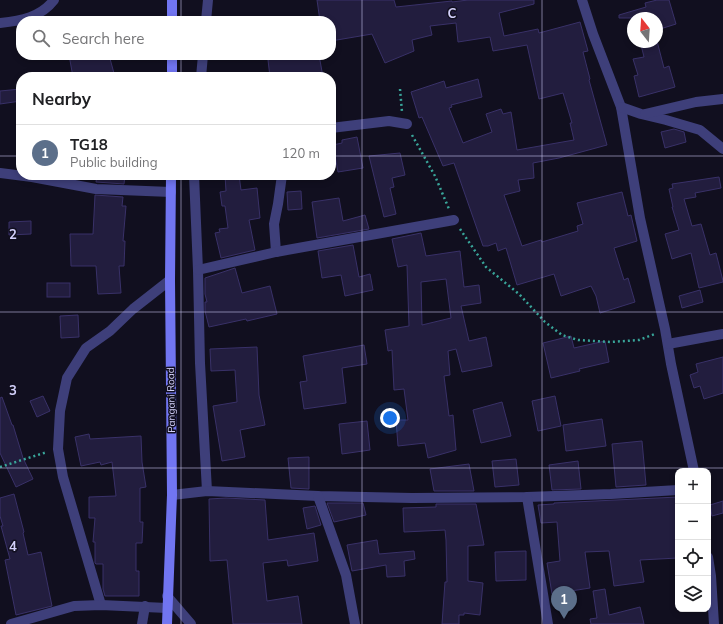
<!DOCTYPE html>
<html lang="en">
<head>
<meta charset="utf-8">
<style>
	body { margin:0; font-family:Mulish,sans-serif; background:#f6f6f6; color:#202124 }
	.controls { position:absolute; right:12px; bottom:12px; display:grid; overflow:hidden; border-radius:8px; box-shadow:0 2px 6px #0003 }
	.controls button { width:36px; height:36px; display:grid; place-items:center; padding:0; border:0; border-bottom:1px solid #e0e0e0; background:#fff; color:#202124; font:20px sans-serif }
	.compass { position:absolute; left:627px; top:12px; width:36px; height:36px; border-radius:50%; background:#fff; box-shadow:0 2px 6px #0003; rotate:343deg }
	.you { position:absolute; left:390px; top:418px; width:14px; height:14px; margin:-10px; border:3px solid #fff; border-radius:50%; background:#1a73e8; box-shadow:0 0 0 6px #1a73e833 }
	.badge { display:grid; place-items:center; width:26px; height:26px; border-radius:50%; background:#ea580c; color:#fff; font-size:13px; font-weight:700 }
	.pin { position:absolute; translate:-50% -33px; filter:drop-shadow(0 1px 2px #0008) }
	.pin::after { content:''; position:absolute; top:21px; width:14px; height:12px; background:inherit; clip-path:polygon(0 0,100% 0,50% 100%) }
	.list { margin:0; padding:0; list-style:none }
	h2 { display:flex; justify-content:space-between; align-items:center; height:52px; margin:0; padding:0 16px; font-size:17px }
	h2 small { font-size:13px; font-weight:400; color:#757577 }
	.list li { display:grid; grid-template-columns:26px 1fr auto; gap:12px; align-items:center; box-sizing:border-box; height:56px; padding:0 16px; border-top:1px solid #e0e0e0 }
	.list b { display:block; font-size:15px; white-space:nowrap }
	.list p { margin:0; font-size:13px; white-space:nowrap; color:#757577 }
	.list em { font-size:13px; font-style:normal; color:#757577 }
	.icon { flex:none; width:22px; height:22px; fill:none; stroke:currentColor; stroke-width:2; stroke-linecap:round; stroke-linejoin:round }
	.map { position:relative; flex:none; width:723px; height:624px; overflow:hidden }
	.search { position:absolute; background:#fff; box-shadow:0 2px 6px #0003; left:16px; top:16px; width:320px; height:44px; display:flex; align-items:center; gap:10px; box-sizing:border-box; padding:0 14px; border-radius:16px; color:#757577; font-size:15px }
	.panel { position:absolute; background:#fff; box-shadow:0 2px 6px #0003; left:16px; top:72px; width:320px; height:108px; border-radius:16px }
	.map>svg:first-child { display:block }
</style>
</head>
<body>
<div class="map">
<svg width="723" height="624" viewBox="0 0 723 624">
	<rect width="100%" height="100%" fill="#110f1f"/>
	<g fill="#221d3e" stroke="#393168" fill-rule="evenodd">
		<polygon points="317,0 394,0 396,7 452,1 452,2 468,0 534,0 534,4 499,13 504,36 538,29 539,33 580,22 588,51 583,52 590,79 589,80 607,145 559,158 533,163 534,178 518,180 520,191 504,195 522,246 541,240 542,242 578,231 577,226 583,224 577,203 622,192 628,216 631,215 637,241 614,248 624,280 628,278 635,302 600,313 596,296 591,286 561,296 554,274 517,285 506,248 498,251 496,243 488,246 483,246 454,163 443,166 422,117 419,118 411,92 444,81 446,88 478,79 482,97 451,105 452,107 449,108 463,143 492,132 486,114 501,109 503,114 511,112 517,150 574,140 570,123 572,123 563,93 539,99 527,45 493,51 490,37 458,42 456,23 430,26 432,35 412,40 414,51 385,63 372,34 331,41 331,21 320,21"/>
		<polygon points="657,0 669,0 676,24 657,30 657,18 619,18 619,15 646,7 645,3"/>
		<polygon points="657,41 664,68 669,66 675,87 639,97 634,76 638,75 633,59 644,57 641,45 657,42"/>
		<polygon points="69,55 109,55 115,77 73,77"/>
		<polygon points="273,55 319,55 323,77 270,77 268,60 273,58"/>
		<polygon points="21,89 21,101 0,104 0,91"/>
		<polygon points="674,129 684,132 686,142 665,148 661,132"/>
		<polygon points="357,137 363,168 338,172 333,145 342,143 342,140"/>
		<polygon points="400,153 405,175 392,178 394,187 390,188 396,214 384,217 369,156"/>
		<polygon points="97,175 125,175 124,184 96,182"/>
		<polygon points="225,175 239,175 241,190 257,188 260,218 249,220 255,250 221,258 215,233 220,232 219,229 228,228 225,206 222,206 220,192 226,191"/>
		<polygon points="719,177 721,188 695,193 696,197 684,199 692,226 701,224 710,255 716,253 723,281 723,282 699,288 691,253 672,259 665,234 679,230 672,207 673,207 669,189 673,188 672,184"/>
		<polygon points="301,191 302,209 288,210 287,192"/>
		<polygon points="95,195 123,197 122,206 126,206 123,241 125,241 124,266 119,266 121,293 98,294 96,266 71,266 70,234 93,234"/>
		<polygon points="339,198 343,221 365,215 369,229 317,238 312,202"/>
		<polygon points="31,221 31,234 9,235 9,222"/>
		<path d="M421,233L426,256L460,251L464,287L479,285L481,303L461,306L469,341L486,337L492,366L462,372L456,349L448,351L450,375L444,376L449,416L453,415L456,450L428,458L425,443L398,446L396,420H408L404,389L394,390L392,350L388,351L385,330L409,326L407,265L398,267L392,239ZM446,279L451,318L422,325L421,282Z"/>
		<polygon points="353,245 359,277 370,274 373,290 345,296 341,275 322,278 318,251"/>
		<polygon points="235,268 242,293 270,286 277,314 247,321 246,319 209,327 205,311 205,302 207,302 205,294 205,278"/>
		<rect x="47" y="283" width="23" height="14"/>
		<polygon points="700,290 703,302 682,308 679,296"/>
		<polygon points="78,315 79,337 61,338 60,316"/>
		<polygon points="571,336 574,348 605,341 609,362 579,369 580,371 551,378 543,343"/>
		<polygon points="364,345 367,364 342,368 346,403 304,409 300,382 307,381 303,356"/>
		<polygon points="257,347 259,395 265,425 240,430 245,457 222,461 213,406 237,402 235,370 211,371 210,349"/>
		<polygon points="723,357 723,393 704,399 700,386 694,388 690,375 698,372 696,364"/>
		<polygon points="43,396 50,411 37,417 30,401"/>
		<polygon points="555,396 561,426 538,431 532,401"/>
		<polygon points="2,397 12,425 13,425 23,458 33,479 16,487 0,453 0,398"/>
		<polygon points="502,402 511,436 481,443 473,410"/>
		<polygon points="602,419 606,446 566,451 563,425"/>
		<polygon points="367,421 370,450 342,454 339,424"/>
		<polygon points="89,434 90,439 141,436 142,462 146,487 140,488 140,522 143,522 142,543 136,543 136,571 139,571 139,596 105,596 103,589 103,564 96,564 95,563 95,542 93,542 95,518 89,518 89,497 116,496 112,462 101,465 100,462 81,466 75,437"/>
		<polygon points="642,441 646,485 616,487 612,444"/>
		<polygon points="309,457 309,489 291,488 288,458"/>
		<polygon points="516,459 519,485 495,487 492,461"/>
		<polygon points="578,461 581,489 552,490 549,465"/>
		<polygon points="469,464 474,491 434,491 430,469"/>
		<polygon points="14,494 24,532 23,533 28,555 41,552 52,606 16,615 5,560 10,559 1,526 3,526 0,516 0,498"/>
		<polygon points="678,497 678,558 640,560 644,582 614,586 609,551 585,552 590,588 552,594 547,563 560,561 557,522 541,523 538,505 554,504 554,503"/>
		<polygon points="226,498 265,500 268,540 314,533 318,561 288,566 287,560 263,563 267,601 298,596 302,624 233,624 227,560 210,561 209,499"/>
		<polygon points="723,501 723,513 712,516 710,505"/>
		<polygon points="327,503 363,503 366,515 334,522"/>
		<polygon points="436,504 476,504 484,545 468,546 468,581 483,583 480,615 464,613 464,615 459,615 459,624 442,624 445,582 447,582 446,540 445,530 404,532 403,508 436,507"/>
		<polygon points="315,506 321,525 307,529 303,508"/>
		<polygon points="377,540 379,554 414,551 415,559 404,561 405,576 387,577 386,565 352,571 347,545"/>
		<polygon points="526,551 526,580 496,581 495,552"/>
		<polygon points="605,589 609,615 640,607 644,624 591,624 590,619 597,618 593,591"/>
	</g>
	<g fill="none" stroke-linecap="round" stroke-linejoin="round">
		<g stroke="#39a69a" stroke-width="2.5" stroke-dasharray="2 3" stroke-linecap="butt">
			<polyline points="400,89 402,112"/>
			<polyline points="412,135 435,176 449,209"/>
			<polyline points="460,229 486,267 519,294 545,322 562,335 578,340 611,342 639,340 655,334"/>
			<polyline points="0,467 47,452"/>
		</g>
		<g stroke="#3e3f7a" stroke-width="10">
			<polyline points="582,0 593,34 621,107 640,218 665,329 671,364 694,471"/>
			<polyline points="206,21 208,0"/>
			<path d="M0,23C21,21 41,17 54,0"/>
			<polyline points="201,77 203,55"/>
			<polyline points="621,107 641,114 666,120 700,130 723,149"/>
			<polyline points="645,114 696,102 723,99"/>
			<polyline points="331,128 389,121 407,124"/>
			<polyline points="0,173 32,177 96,189 171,192"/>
			<polyline points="194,175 198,270 200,363 207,491"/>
			<polyline points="276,252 274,224 278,204 282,175"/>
			<polyline points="198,270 276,252 454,220"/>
			<polyline points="668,344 723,334"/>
			<polyline points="172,495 207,491 318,496 412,498 527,497 611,494 678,490"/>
			<polyline points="318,496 346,575 355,624"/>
			<polyline points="527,497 548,624"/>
			<polyline points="708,557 711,576 714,624"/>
			<polyline points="167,596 191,624"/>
			<polyline points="101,605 63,477 58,449 60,411 67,378 86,348 110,331 133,309 170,280"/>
			<polyline points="11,624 74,606 101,605 167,608"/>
			<polyline points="142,624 145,606"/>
		</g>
		<g stroke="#7175f1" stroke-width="10">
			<polyline points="172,21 172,0"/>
			<polyline points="172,77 172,55"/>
			<polyline points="167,624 172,495 170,280 171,175"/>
		</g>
	</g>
	<path fill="none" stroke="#d4d1fb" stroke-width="1" stroke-opacity="0.55" d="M181,0V21M362,0V624M542,0V624M181,55V77M0,156H21M331,156H723M181,175V624M0,312H723M0,468H723"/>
	<g text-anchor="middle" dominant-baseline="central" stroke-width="3" stroke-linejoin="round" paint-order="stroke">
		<g font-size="10" fill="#d4d1fb" stroke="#110f1f">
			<text transform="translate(171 400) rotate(-91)">Pangani Road</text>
		</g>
	</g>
	<g font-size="13" text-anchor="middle" font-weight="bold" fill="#d4d1fb" stroke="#110f1f" stroke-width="3" stroke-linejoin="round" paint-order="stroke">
		<text x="452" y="18">C</text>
		<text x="13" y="239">2</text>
		<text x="13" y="395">3</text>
		<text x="13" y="551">4</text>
	</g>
</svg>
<div class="controls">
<button>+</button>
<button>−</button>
<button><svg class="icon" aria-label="locate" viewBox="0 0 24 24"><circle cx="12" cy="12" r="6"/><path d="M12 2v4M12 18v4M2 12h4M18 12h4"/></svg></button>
<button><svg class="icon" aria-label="layers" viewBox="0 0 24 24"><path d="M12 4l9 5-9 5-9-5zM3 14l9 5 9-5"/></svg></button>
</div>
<svg class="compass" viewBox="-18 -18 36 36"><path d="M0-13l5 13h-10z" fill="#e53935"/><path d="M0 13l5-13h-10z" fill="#757577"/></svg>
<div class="you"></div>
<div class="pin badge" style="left:564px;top:619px;background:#5c6f8a">1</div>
<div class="search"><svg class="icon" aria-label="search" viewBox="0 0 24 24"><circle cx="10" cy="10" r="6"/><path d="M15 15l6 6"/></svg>Search here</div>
<section class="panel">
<h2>Nearby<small></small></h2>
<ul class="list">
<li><span class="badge" style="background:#5c6f8a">1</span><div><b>TG18</b><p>Public building</p></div><em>120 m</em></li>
</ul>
</section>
</div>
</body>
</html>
